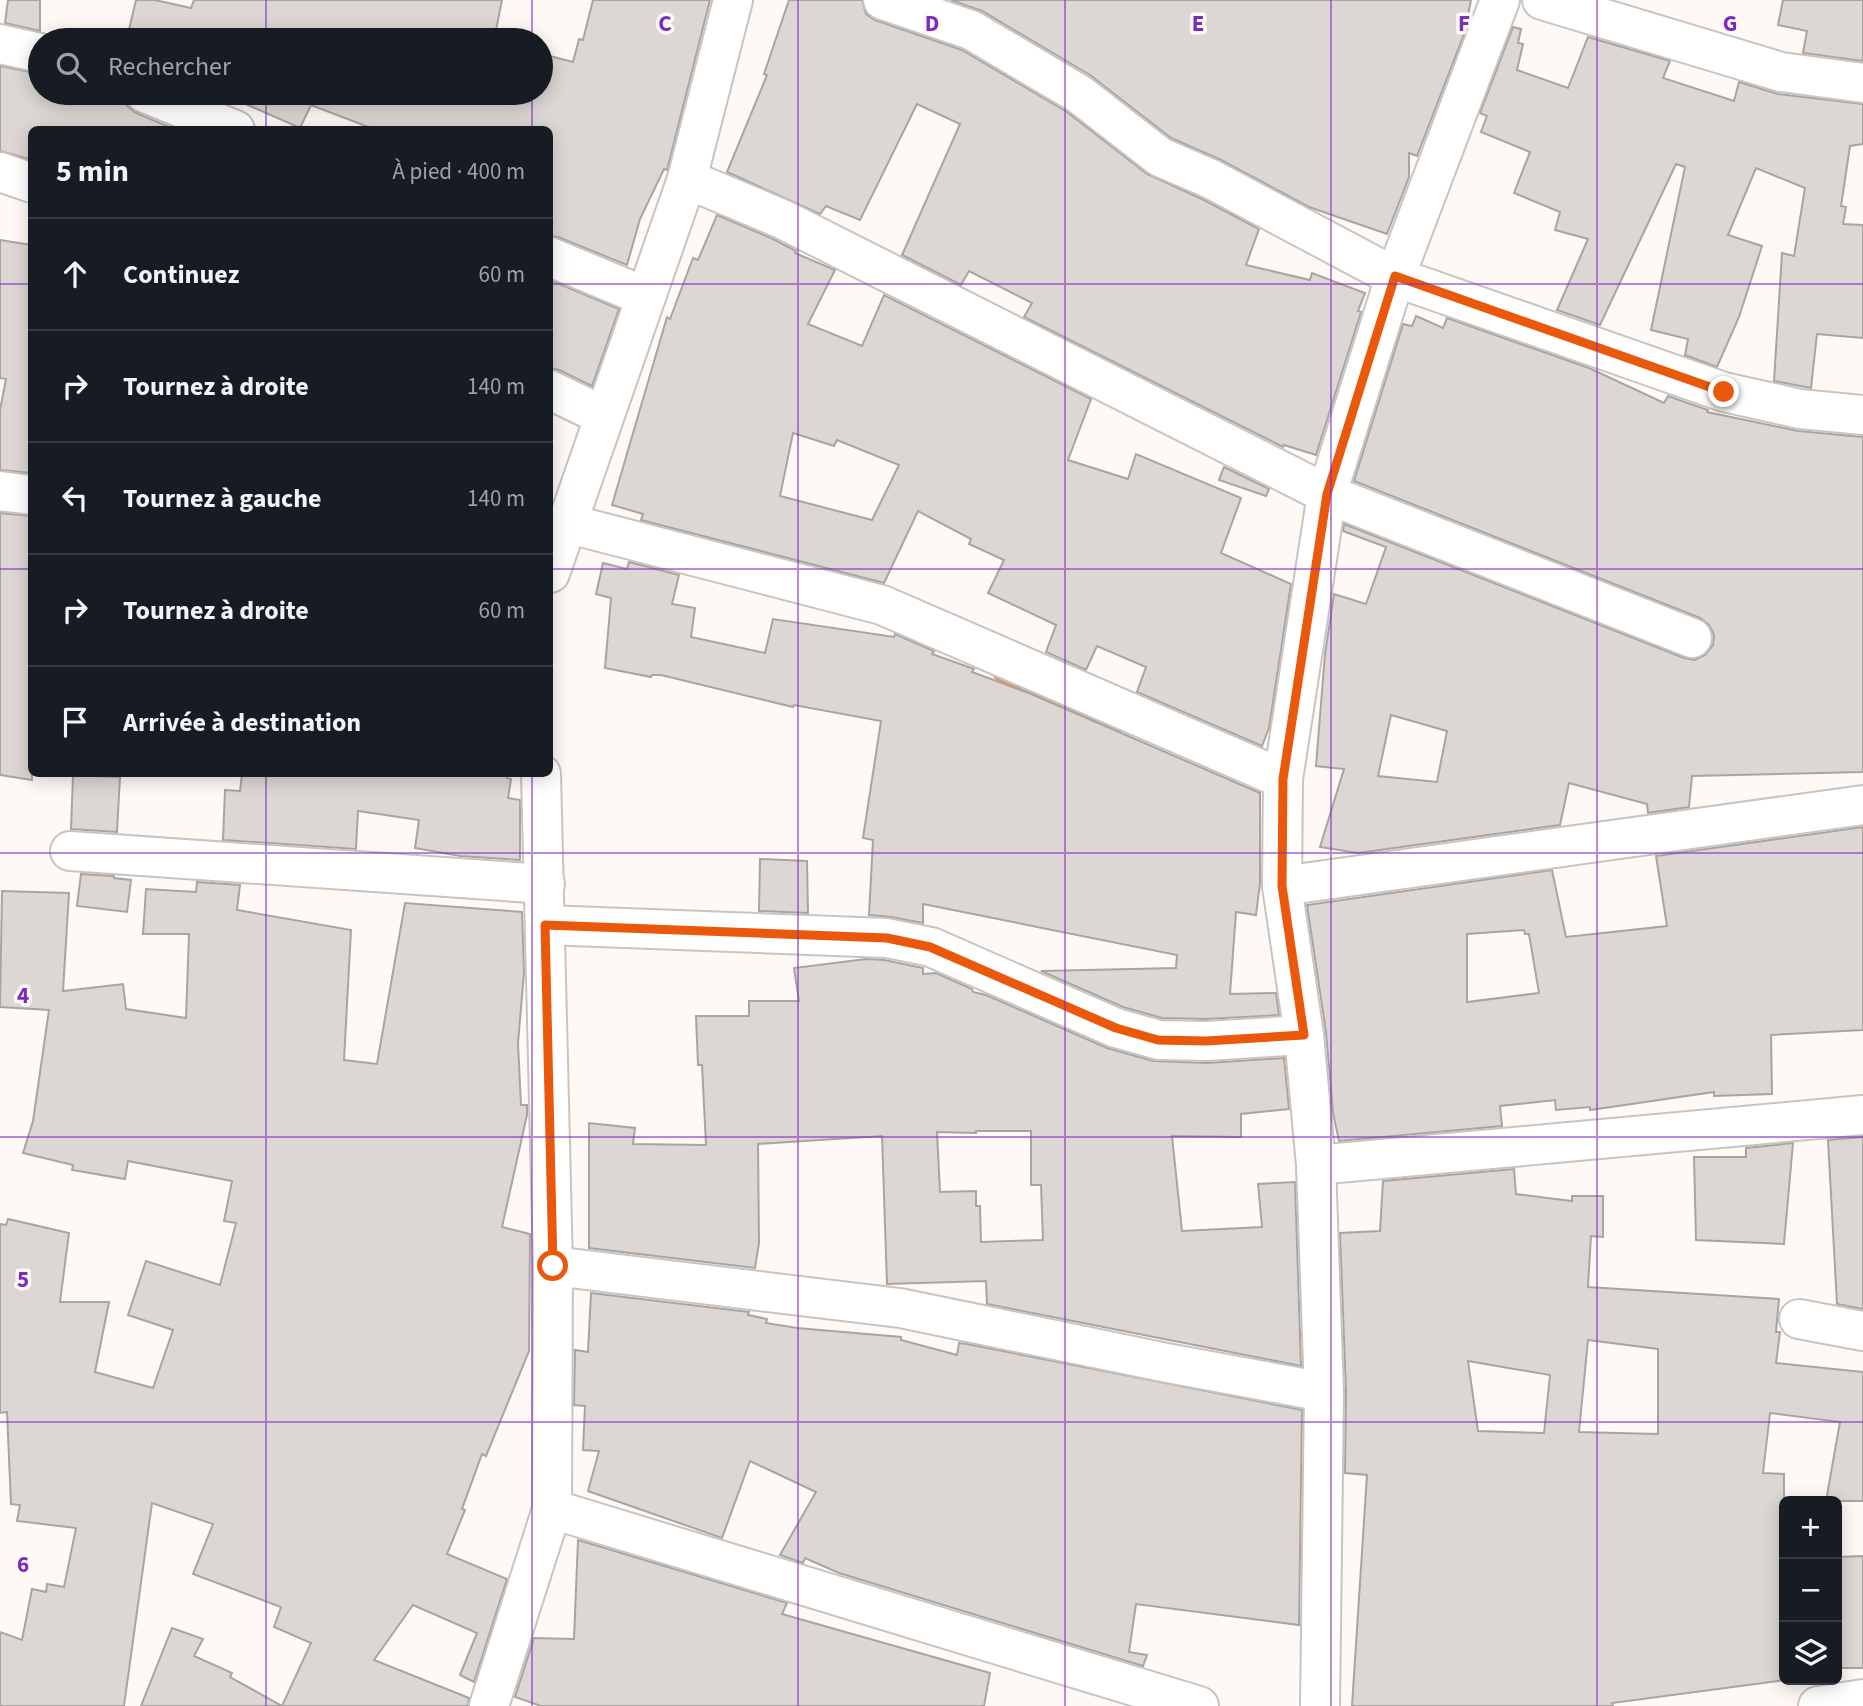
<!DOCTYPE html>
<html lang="fr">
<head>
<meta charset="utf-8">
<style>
	body { margin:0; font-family:"Source Sans 3",sans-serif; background:#242831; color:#f1f3f6 }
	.controls { position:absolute; right:21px; bottom:21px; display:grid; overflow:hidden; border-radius:10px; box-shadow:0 4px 18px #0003 }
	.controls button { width:63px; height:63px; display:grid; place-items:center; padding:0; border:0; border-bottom:2px solid #363941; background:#171b24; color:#f1f3f6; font:35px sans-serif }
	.stop { position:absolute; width:21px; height:21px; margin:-16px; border:5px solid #ea580c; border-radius:50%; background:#fff }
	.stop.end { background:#ea580c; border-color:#fff; box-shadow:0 2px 7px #0008 }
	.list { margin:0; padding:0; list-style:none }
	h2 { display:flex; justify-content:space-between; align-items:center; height:91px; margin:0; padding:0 28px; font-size:30px }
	h2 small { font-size:23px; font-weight:400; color:#9ea1a6 }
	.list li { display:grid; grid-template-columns:46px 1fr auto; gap:21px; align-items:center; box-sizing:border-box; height:112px; padding:0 28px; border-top:2px solid #363941 }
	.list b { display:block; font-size:26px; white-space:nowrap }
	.list em { font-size:23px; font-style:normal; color:#9ea1a6 }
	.icon { flex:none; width:38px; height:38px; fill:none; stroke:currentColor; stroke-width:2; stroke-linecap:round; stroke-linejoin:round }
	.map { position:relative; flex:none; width:1863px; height:1706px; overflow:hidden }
	.search { position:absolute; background:#171b24; box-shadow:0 4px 18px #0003; left:28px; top:28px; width:525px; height:77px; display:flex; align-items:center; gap:18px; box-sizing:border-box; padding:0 24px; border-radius:38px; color:#9ea1a6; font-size:26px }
	.panel { position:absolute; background:#171b24; box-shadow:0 4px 18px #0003; left:28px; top:126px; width:525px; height:651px; border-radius:10px }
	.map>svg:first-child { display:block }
</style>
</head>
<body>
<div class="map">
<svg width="1863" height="1706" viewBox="0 0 1863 1706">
	<rect width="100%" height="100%" fill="#fef9f5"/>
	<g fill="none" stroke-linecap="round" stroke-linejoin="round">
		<polyline stroke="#e39760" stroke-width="10" points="998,675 1053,704 1119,728"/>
	</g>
	<g fill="#dcd7d3" stroke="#aaa4a1" stroke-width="2" fill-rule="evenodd">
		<polygon points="8,0 40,0 40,31 5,23"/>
		<polygon points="136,0 155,0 191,8 194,0 502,0 494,40 136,40 127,38"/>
		<polygon points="593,0 710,0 667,170 664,169 640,219 627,265 558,237 550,236 550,130 376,130 311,105 300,128 232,98 230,104 202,93 541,93 550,56 573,62 579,39 583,40"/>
		<polygon points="789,0 862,0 866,14 875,20 962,50 1067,112 1147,174 1202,199 1259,229 1246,265 1310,280 1312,273 1365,293 1358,311 1361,312 1316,455 1284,445 1283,447 1024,317 1032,303 969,271 961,285 902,255 960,124 917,104 860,220 826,206 820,214 727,172 767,75 764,74"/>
		<polygon points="951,0 1471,0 1468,15 1471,16 1417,156 1409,153 1409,177 1387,234 1309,207 1221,160 1171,138 1090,75 982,11"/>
		<polygon points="1783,0 1863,0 1863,61 1803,53 1807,31 1778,25"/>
		<polygon points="1513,27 1521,29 1518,43 1523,44 1517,70 1568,88 1588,37 1670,61 1663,78 1734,101 1739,82 1778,94 1863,104 1863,144 1850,146 1841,206 1846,207 1843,224 1863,225 1863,338 1817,334 1811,388 1774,381 1782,253 1794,256 1805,188 1756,168 1728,235 1762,246 1739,317 1717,367 1685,355 1688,339 1651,330 1685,167 1676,164 1600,325 1557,310 1588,239 1555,230 1560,212 1514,193 1530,152 1481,132 1487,116 1480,113"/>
		<polygon points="0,66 40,74 40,93 124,93 127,106 136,113 176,130 32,130 32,160 0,151"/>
		<path d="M717,215L773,239L796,251L795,253L835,270L808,324L862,346L884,295L1091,399L1068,460L1128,479L1136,454L1241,498L1221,553L1291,584L1269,728L1262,746L1137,692L1146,667L1097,646L1086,670L1046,652L1056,625L988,593L1004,560L969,544L971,539L918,511L884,583L641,520L643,514L612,505L667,317L670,319L693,258L698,260ZM793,433L834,446L837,440L899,465L872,520L780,496Z"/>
		<polygon points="0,240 32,245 32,473 0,470 0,410 6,379 0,378"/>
		<polygon points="550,280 619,309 592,386 559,370 550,368"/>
		<path d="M1416,316L1443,328L1447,318L1589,368L1664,403L1668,396L1708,410L1707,412L1798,431L1863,437V772L1692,776L1689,807L1648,813L1647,804L1569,783L1560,825L1358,853L1320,847L1344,769L1316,766L1325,654L1334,594L1366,604L1386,547L1343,531L1344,524L1684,658L1695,660L1705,655L1713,645L1714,635L1709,625L1700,618L1354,481L1403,324L1412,326ZM1391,715L1447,731L1437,782L1378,776Z"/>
		<polygon points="1224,467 1269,489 1266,496 1219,480"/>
		<polygon points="0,513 32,516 32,780 0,775"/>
		<polygon points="629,562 679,575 672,604 695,608 691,637 765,653 773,619 894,637 895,634 934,651 932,654 974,669 972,672 1031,694 1260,793 1260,883 1256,915 1236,912 1230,994 1276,993 1279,1015 1206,1019 1162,1018 1123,1007 1041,971 1176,968 1177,955 923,904 923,923 891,917 869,915 873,840 863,838 881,721 794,705 793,707 661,675 652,675 651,677 605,668 611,598 596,594 603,563 627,569"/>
		<polygon points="242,774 508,774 507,778 511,779 508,798 520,800 520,860 460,856 415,848 419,820 358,811 356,849 223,840 225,790 240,791"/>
		<polygon points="73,775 120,777 117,832 71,829"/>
		<path d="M1863,827V1030L1771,1035L1772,1094L1714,1096V1092L1590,1110V1107L1556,1110L1555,1100L1500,1106L1502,1126L1339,1141L1333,1113L1326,1032L1307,905L1552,870L1566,937L1667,926L1656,856ZM1524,930L1525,934H1529L1539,993L1467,1002V934Z"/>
		<polygon points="760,859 807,861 808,913 759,911"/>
		<polygon points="81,874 114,876 114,878 131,880 127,912 77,906"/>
		<polygon points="197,882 240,885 237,910 351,930 344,1060 377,1064 405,903 522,912 524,973 518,1043 521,1105 527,1105 527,1115 502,1227 530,1234 529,1351 486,1456 482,1454 462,1509 465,1510 447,1554 507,1579 474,1682 460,1675 477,1633 413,1605 374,1660 469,1698 468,1706 282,1706 311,1643 274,1627 281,1607 193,1574 213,1524 152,1503 124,1706 0,1706 0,1632 22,1640 32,1589 46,1592 47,1584 64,1587 76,1528 17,1521 20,1505 11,1504 7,1412 0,1413 0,1224 6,1225 8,1219 69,1233 60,1302 109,1302 95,1372 153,1388 173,1330 128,1315 146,1261 220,1285 236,1223 224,1221 232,1181 128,1161 125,1179 72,1170 73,1165 23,1153 33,1121 49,1010 0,1007 2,891 69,893 63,991 123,984 126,1009 186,1018 189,934 143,934 146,889 196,892"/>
		<path d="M866,959L884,960L923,968V974L936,973L972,989L973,992L986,995L1107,1048L1153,1061L1207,1063L1284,1058L1289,1109L1241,1114V1137L1172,1136L1182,1231L1262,1227L1258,1184L1295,1182L1301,1366L987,1304L986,1281L887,1284L882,1136L758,1144L759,1243L755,1268L589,1248V1123L635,1128L633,1144L706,1145L702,1065H698L696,1016H749V1001H799L794,968ZM976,1131H1031V1185H1041L1043,1240L981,1242L980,1206H976V1191L940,1192L937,1132L976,1133Z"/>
		<polygon points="1863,1137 1863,1309 1837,1304 1828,1140"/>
		<polygon points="1793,1143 1784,1244 1696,1240 1694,1157 1746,1157 1746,1148"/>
		<path d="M1514,1169L1516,1194L1572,1201V1196H1603V1237L1591,1236L1588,1287L1779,1299L1776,1332H1780L1776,1363L1863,1372V1501H1826L1840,1422L1770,1413L1763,1473L1784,1474V1680H1819V1682L1785,1683V1680L1612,1703L1613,1706H1352L1367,1475L1345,1473L1346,1391L1340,1233L1380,1231L1383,1181ZM1588,1340L1658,1349V1434L1579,1432ZM1468,1361L1550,1375L1544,1433L1478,1431Z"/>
		<polygon points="591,1293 749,1312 748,1315 767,1319 766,1323 797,1328 901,1337 901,1340 957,1355 959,1343 967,1344 1302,1410 1299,1625 1136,1604 1129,1652 1147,1655 1143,1666 839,1573 805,1558 803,1563 780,1555 816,1492 750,1461 722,1538 588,1491 599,1451 583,1450 585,1406 574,1405 575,1350 588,1352"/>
		<polygon points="578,1540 787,1603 782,1614 990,1673 984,1706 541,1706 515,1697 534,1638 574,1639"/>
		<polygon points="1863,1556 1863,1668 1837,1668 1837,1557"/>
		<polygon points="172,1628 203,1639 194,1656 232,1673 230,1677 282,1706 141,1706"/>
	</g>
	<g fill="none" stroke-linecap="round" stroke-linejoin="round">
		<g stroke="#c9c4c0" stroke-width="42">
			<g id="minor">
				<polyline points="883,0 971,30 1079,94 1160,157 1211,179 1395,277 1724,392 1800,409 1863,415"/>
				<polyline points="1542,0 1781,72 1863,83"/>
				<polyline points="0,44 40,53"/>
				<polyline points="145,93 235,130"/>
				<polyline points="0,172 32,183"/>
				<polyline points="687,179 782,219 1327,494 1692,638"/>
				<polyline points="550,257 646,297"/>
				<polyline points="550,390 604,416"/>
				<polyline points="0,491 32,495"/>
				<polyline points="566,523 882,605 1283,779"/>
				<polyline points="550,573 687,179 733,0"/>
				<polyline points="70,851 545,884"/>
				<polyline points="1282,886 1863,805"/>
				<polyline points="545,925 887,938 931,947 1116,1028 1159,1040 1206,1041 1304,1035"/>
				<polyline points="1316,1165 1863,1115"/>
				<polyline points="553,1266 900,1308 1167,1363 1324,1392"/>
				<polyline points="1799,1319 1863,1331"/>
				<polyline points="552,1509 1199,1706"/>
				<polyline points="489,1706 552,1509 553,1266 541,774"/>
				<polyline points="1320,1706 1324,1392 1316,1165 1304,1035 1282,886 1283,779 1327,494 1395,277 1500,0"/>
				<polyline points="1818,1706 1863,1699"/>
			</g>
		</g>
		<use href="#minor" stroke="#fff" stroke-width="38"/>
	</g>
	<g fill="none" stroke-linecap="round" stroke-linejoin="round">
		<polyline stroke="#ea580c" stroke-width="9" points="553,1266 545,925 887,938 930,947 1116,1028 1158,1040 1206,1041 1304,1035 1282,886 1283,779 1327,494 1395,276 1724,392"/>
	</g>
	<path fill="none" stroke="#7b2cbf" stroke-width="2" stroke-opacity="0.55" d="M266,0V40M532,0V40M798,0V1706M1065,0V1706M1331,0V1706M1597,0V1706M266,93V130M532,93V130M0,284H32M550,284H1863M0,569H32M550,569H1863M266,774V1706M532,774V1706M0,853H1863M0,1137H1863M0,1422H1863"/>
	<g font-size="23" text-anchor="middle" font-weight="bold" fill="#7b2cbf" stroke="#fef9f5" stroke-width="7" stroke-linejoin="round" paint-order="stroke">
		<text x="665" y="31">C</text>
		<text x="932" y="31">D</text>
		<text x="1198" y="31">E</text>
		<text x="1464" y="31">F</text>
		<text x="1730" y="31">G</text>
		<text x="23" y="1003">4</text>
		<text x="23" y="1287">5</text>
		<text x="23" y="1572">6</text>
	</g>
</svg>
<div class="controls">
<button>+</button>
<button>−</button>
<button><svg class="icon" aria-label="layers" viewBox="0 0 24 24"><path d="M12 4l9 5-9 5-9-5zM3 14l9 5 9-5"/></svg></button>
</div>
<div class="stop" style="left:553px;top:1266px"></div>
<div class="stop end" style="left:1724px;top:392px"></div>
<div class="search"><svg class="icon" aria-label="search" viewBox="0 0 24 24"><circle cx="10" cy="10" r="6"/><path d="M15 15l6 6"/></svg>Rechercher</div>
<section class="panel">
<h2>5 min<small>À pied · 400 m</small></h2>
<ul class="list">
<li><svg class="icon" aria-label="ahead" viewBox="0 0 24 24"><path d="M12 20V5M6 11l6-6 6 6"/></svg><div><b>Continuez</b></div><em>60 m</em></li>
<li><svg class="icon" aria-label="right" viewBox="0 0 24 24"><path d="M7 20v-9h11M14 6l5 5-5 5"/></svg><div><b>Tournez à droite</b></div><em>140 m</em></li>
<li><svg class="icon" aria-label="left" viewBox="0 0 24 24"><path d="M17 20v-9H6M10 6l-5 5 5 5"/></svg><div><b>Tournez à gauche</b></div><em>140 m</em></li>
<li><svg class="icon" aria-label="right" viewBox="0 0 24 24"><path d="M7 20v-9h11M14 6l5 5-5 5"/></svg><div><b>Tournez à droite</b></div><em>60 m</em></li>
<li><svg class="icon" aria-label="arrive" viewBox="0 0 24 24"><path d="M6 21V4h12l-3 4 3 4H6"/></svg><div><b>Arrivée à destination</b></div></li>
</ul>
</section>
</div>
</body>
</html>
